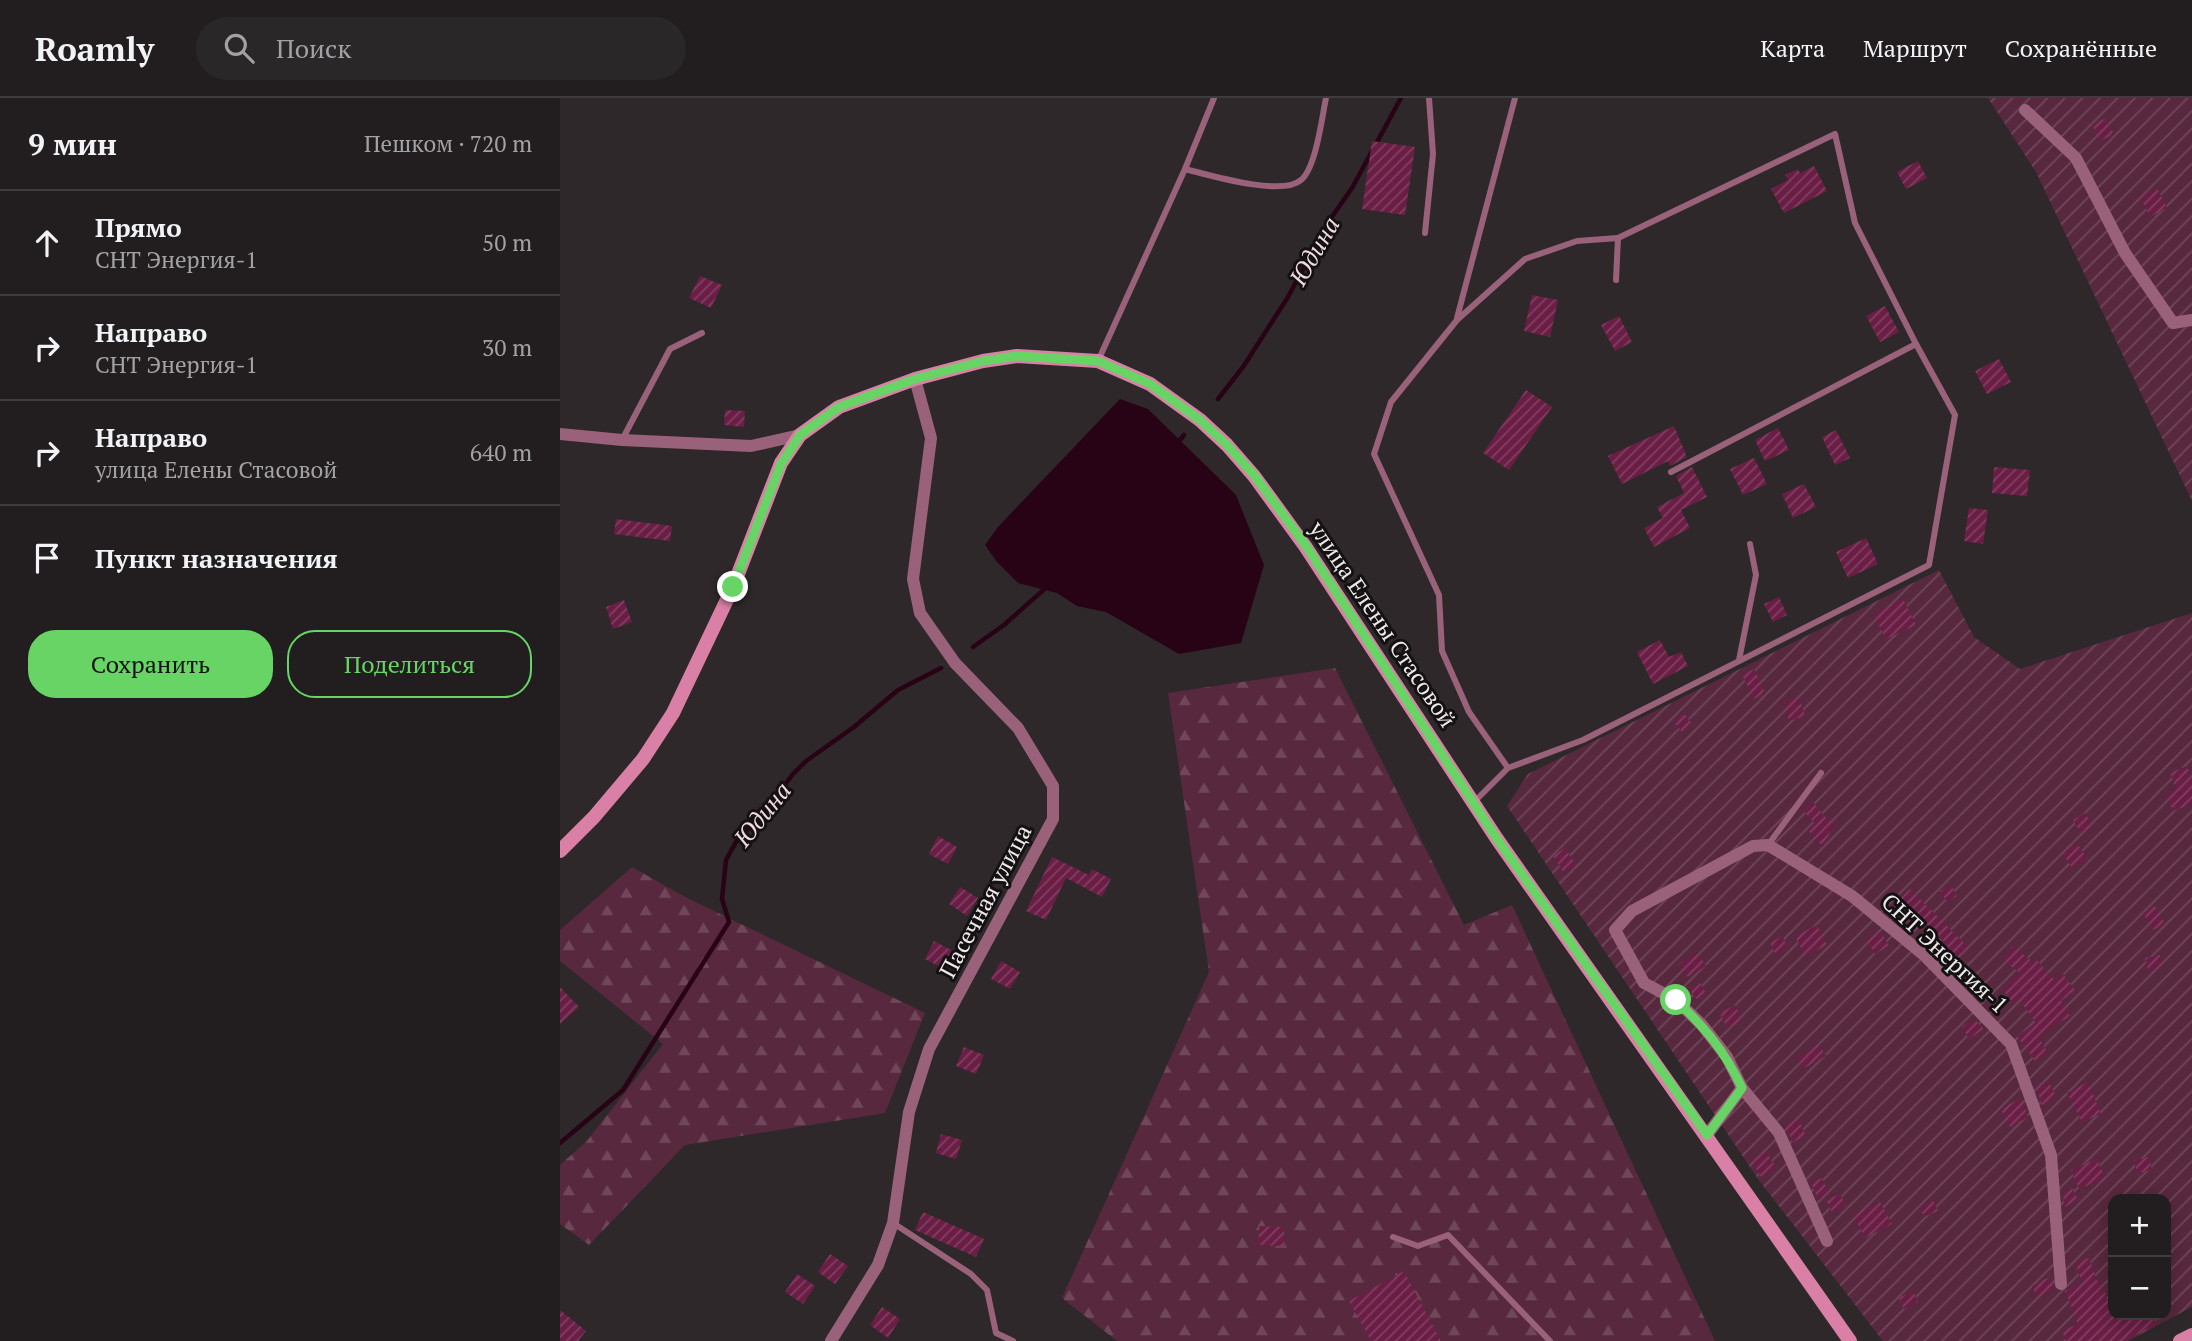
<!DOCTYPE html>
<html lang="ru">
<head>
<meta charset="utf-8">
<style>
	body { margin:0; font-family:"PT Serif",serif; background:#2a2729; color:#f1f3f6 }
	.controls { position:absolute; right:21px; bottom:21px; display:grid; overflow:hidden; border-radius:14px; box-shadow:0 4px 18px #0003 }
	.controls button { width:63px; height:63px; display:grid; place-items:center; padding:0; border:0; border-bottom:2px solid #3f3c3e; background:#221e20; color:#f1f3f6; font:35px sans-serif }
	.stop { position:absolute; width:21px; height:21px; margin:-16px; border:5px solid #67d465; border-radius:50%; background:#fff }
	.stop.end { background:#67d465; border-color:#fff; box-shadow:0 2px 7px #0008 }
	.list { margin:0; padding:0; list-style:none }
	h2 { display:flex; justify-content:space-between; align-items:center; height:91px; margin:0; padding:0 28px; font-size:30px }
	h2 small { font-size:23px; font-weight:400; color:#a2a2a5 }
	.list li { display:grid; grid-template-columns:46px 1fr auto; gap:21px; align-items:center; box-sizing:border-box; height:105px; padding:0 28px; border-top:2px solid #3f3c3e }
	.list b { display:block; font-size:26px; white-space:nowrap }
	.list p { margin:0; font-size:23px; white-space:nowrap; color:#a2a2a5 }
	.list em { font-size:23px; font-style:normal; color:#a2a2a5 }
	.actions { display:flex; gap:14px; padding:21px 28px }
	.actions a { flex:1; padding:16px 0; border:2px solid #67d465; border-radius:28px; text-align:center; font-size:24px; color:#67d465 }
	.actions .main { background:#67d465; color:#111 }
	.icon { flex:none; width:38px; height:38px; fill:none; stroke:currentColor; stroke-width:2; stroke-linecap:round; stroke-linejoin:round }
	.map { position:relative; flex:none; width:1632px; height:1243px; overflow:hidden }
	header { display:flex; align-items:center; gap:42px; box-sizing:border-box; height:98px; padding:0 35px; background:#221e20; border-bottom:2px solid #3f3c3e }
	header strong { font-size:33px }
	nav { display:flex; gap:38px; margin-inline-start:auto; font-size:24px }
	.search { width:490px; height:63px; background:#2a2729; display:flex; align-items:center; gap:18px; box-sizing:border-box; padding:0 24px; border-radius:38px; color:#a2a2a5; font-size:26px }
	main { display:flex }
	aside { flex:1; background:#221e20 }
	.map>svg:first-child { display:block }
</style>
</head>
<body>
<header>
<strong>Roamly</strong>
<div class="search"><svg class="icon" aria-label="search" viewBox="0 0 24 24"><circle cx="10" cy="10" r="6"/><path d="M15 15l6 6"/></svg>Поиск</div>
<nav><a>Карта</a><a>Маршрут</a><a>Сохранённые</a></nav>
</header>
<main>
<aside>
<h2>9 мин<small>Пешком · 720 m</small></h2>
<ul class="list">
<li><svg class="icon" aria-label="ahead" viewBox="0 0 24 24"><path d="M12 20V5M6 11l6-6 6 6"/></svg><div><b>Прямо</b><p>СНТ Энергия-1</p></div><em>50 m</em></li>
<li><svg class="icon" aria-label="right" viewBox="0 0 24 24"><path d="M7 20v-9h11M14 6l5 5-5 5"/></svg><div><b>Направо</b><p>СНТ Энергия-1</p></div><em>30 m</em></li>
<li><svg class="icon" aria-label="right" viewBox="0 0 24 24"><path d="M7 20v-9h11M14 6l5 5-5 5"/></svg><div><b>Направо</b><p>улица Елены Стасовой</p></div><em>640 m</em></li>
<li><svg class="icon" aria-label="arrive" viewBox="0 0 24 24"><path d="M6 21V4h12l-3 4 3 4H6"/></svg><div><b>Пункт назначения</b></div></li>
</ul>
<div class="actions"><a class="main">Сохранить</a><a>Поделиться</a></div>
</aside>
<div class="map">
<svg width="1632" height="1243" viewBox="0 0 1632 1243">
	<defs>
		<pattern id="forest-firs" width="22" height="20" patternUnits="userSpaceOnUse" patternTransform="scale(1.75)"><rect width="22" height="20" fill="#58283e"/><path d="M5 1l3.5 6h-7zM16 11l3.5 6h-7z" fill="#70475a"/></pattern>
		<pattern id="garden-furrows" width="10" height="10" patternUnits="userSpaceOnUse" patternTransform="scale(1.75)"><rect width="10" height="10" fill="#58283e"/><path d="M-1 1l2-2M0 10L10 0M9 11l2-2" fill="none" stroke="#70475a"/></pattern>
		<pattern id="building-hatch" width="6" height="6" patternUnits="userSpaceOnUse" patternTransform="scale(1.75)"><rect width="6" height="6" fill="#6b1e45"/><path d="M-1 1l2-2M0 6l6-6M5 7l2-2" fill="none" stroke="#803f60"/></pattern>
	</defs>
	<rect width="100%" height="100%" fill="#2e282a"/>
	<g fill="url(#forest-firs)">
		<polygon points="775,570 904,827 952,807 1155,1243 557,1243 502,1200 649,874 608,595"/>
		<polygon points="72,769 127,800 365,915 325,1015 125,1047 29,1147 0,1126 0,1067 26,1044 103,946 0,863 0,832"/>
	</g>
	<g fill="url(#garden-furrows)" fill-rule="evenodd">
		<polygon points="1428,0 1632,0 1632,403 1476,74"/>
		<path d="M1379,472L1414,539L1460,571L1632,515V1209L1568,1243H1323L1198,1081L947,708L968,676ZM1553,1101H1606V1217H1553Z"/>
	</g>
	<polygon fill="#280215" points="560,301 588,311 676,397 704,467 681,545 619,556 546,514 517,508 497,495 458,485 437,464 425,447 438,429"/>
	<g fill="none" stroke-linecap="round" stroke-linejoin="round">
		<g stroke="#280215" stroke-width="4.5">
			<polyline points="658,301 683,269 728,199 769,123 792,90 841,0"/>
			<polyline points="616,347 624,337"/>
			<polyline points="413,549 444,527 488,488"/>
			<polyline points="0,1045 63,992 169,824 162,801 166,762 176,744 211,705 233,676 246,663 294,629 338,592 381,570"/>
		</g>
	</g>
	<g fill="url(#building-hatch)">
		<polygon points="1546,20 1554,36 1540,43 1532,27"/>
		<polygon points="812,43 855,49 845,117 802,111"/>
		<polygon points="1358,63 1367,80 1346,91 1337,74"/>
		<polygon points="1254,68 1267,93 1224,115 1211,91 1228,82 1225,77 1238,71 1240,75"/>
		<polygon points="1597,90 1607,110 1590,119 1580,98"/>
		<polygon points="140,178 162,187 151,210 129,200"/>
		<polygon points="972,197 998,202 990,239 964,233"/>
		<polygon points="1325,208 1339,234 1320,244 1306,218"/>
		<polygon points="1059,218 1072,244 1055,253 1041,227"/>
		<polygon points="1439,261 1451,284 1427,296 1415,273"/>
		<polygon points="966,292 992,309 949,372 923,355"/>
		<polygon points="165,312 185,313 184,329 164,327"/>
		<polygon points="1114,328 1127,359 1110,368 1108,363 1062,386 1048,358"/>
		<polygon points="1218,330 1229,352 1205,363 1195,342"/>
		<polygon points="1276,332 1290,360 1275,367 1262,339"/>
		<polygon points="1194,360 1207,386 1183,397 1170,371"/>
		<polygon points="1132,369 1147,399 1121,412 1130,430 1094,449 1084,430 1103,420 1097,409 1124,395 1116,378"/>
		<polygon points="1434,369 1470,372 1467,398 1432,395"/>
		<polygon points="1244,386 1256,409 1233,420 1222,396"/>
		<polygon points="1409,410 1428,412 1423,446 1404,443"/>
		<polygon points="56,421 112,428 110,443 54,436"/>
		<polygon points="1306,440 1318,466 1288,480 1276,454"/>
		<polygon points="1219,499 1227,517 1213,524 1204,506"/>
		<polygon points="1343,501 1356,527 1326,541 1313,516"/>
		<polygon points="64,502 72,524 53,531 46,509"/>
		<polygon points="1100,542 1109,559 1121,554 1128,568 1093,586 1077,554"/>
		<polygon points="1194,571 1205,595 1194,601 1182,577"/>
		<polygon points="1239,599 1245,618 1229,623 1224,604"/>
		<polygon points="1124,615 1132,626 1122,634 1113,623"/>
		<polygon points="1627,668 1632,682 1632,706 1613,713 1606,696 1617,692 1610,675"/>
		<polygon points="1253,704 1265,719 1275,724 1263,749 1248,732 1255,726 1243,712"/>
		<polygon points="1525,715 1533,728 1521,735 1513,722"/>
		<polygon points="378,738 397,749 388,766 369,756"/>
		<polygon points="1517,745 1527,761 1512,770 1502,754"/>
		<polygon points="1005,750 1016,767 1004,775 993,758"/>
		<polygon points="492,759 529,777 532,771 551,781 542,799 506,780 486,822 466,813"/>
		<polygon points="1391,787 1397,798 1387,804 1380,793"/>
		<polygon points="400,789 418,800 407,818 389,806"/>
		<polygon points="1350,791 1408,849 1393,865 1381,853 1387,847 1341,800"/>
		<polygon points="1595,808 1605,826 1593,832 1583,815"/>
		<polygon points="1257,827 1267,847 1245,858 1235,838"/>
		<polygon points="1321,834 1329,848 1315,856 1306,842"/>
		<polygon points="1222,838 1228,850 1216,857 1210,845"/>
		<polygon points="374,843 393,853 384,871 365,861"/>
		<polygon points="1452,848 1473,864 1476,861 1494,882 1503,876 1515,892 1501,903 1510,918 1482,935 1484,937 1479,940 1488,955 1475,963 1457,938 1476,925 1459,901 1454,906 1442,891 1460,875 1442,862"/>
		<polygon points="1137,854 1146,868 1128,879 1119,866"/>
		<polygon points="1600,857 1603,869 1588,873 1585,860"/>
		<polygon points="441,863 460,874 450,891 431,881"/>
		<polygon points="1140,885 1146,895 1136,901 1129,891"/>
		<polygon points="0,889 19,909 0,926"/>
		<polygon points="1175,907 1182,922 1167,930 1160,915"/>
		<polygon points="1414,921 1424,931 1409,941 1402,929"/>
		<polygon points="1259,947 1266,958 1244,970 1238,959"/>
		<polygon points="404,949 424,957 416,976 396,968"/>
		<polygon points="1489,984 1497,1000 1482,1007 1477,992 1478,989"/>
		<polygon points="1528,984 1541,1016 1522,1024 1507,995"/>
		<polygon points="1461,1000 1468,1019 1450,1029 1441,1011"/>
		<polygon points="1238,1021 1246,1038 1233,1044 1224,1028"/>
		<polygon points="381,1036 402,1042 396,1061 376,1055"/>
		<polygon points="1206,1053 1216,1070 1201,1079 1191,1062"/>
		<polygon points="1589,1059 1592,1072 1577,1075 1574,1062"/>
		<polygon points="1537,1061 1545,1080 1519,1091 1511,1072"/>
		<polygon points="1262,1080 1269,1096 1258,1101 1251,1085"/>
		<polygon points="1512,1090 1518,1102 1504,1109 1503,1095"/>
		<polygon points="1280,1096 1286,1108 1272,1114 1266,1102"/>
		<polygon points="1373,1102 1378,1113 1364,1119 1360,1108"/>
		<polygon points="1320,1104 1332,1126 1305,1140 1293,1117"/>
		<polygon points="363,1114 424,1141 416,1159 355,1132"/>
		<polygon points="699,1128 724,1129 724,1148 699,1147"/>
		<polygon points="270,1156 288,1168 275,1186 258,1174"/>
		<polygon points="1529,1160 1537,1183 1540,1182 1553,1217 1592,1217 1597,1226 1564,1243 1506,1243 1502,1233 1518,1226 1505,1193 1522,1185 1515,1164"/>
		<polygon points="844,1173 881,1243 811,1243 789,1203"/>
		<polygon points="237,1176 255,1188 243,1206 225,1194"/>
		<polygon points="1489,1179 1494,1191 1477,1199 1472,1188"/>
		<polygon points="1353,1193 1358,1204 1344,1211 1339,1200"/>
		<polygon points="322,1209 340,1221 328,1240 310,1227"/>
		<polygon points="0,1212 26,1233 18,1243 0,1243"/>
	</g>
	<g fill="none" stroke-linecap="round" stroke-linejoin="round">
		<g stroke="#9a627a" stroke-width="6">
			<path d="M625,71C649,77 722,99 741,82C756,70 762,19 766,0"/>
			<polyline points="865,135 873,56 869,0"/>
			<polyline points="1056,182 1058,140"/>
			<polyline points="897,220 955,0"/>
			<polyline points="538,263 625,71 654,0"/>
			<polyline points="62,342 110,251 142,235"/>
			<polyline points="1111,374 1356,246"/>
			<polyline points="1179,562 1196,477 1190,446"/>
			<polyline points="914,704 948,670 909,614 882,553 879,497 814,356 831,304 897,222 965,161 1017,143 1058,140 1275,36 1295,125 1356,246 1395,317 1369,467 1023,642 948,670"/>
			<polyline points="1208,747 1261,675"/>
			<polyline points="333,1125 411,1176 427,1192 436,1235 453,1243"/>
			<polyline points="833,1139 858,1148 888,1137 990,1243"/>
		</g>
		<g stroke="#9a627a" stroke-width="12">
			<polyline points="1465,12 1516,60 1565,155 1613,225 1632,222"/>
			<polyline points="0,336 62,342 191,348 240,337"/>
			<polyline points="1182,990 1219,1035 1267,1143"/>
			<polyline points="1147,1037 1182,990 1167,959 1142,927 1116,902 1084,885 1055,832 1072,813 1193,748 1208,747 1292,798 1319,820 1364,857 1451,946 1491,1057 1501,1186"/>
			<polyline points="271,1243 318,1167 333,1125 349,1014 369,951 493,721 493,688 458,630 395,565 360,515 353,481 371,340 355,281"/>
		</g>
		<g stroke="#da80a7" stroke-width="14">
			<polyline points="0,753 34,719 83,661 113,615 173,489 221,365 240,337 279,309 355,281 423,263 457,258 538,263 590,286 640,322 667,347 694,378 745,448 937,741 1290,1243"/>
			<polyline points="1620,1243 1632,1237"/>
		</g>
	</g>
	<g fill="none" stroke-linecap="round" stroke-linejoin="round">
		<path stroke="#67d465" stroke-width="9" d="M173,489L221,366L240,337L279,309L355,281L423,263L457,258L538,263L590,286L640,322L667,347L694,377L746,448L937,741L1147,1037L1182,990C1164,952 1146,931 1116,902"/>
	</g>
	<g text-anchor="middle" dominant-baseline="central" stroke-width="6" stroke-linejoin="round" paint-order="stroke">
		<g font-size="23" fill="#ede9ea" stroke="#141112">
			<text transform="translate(823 526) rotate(56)">улица Елены Стасовой</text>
			<text transform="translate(425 803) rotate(-62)">Пасечная улица</text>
			<text transform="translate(1385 855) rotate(43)">СНТ Энергия-1</text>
		</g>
		<g font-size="24" font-style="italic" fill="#f1d9e2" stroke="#141112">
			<text transform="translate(754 153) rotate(-60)">Юдина</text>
			<text transform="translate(202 716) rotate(-51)">Юдина</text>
		</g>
	</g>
</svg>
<div class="controls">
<button>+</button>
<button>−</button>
</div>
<div class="stop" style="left:1116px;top:902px"></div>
<div class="stop end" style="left:173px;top:489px"></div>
</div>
</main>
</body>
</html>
